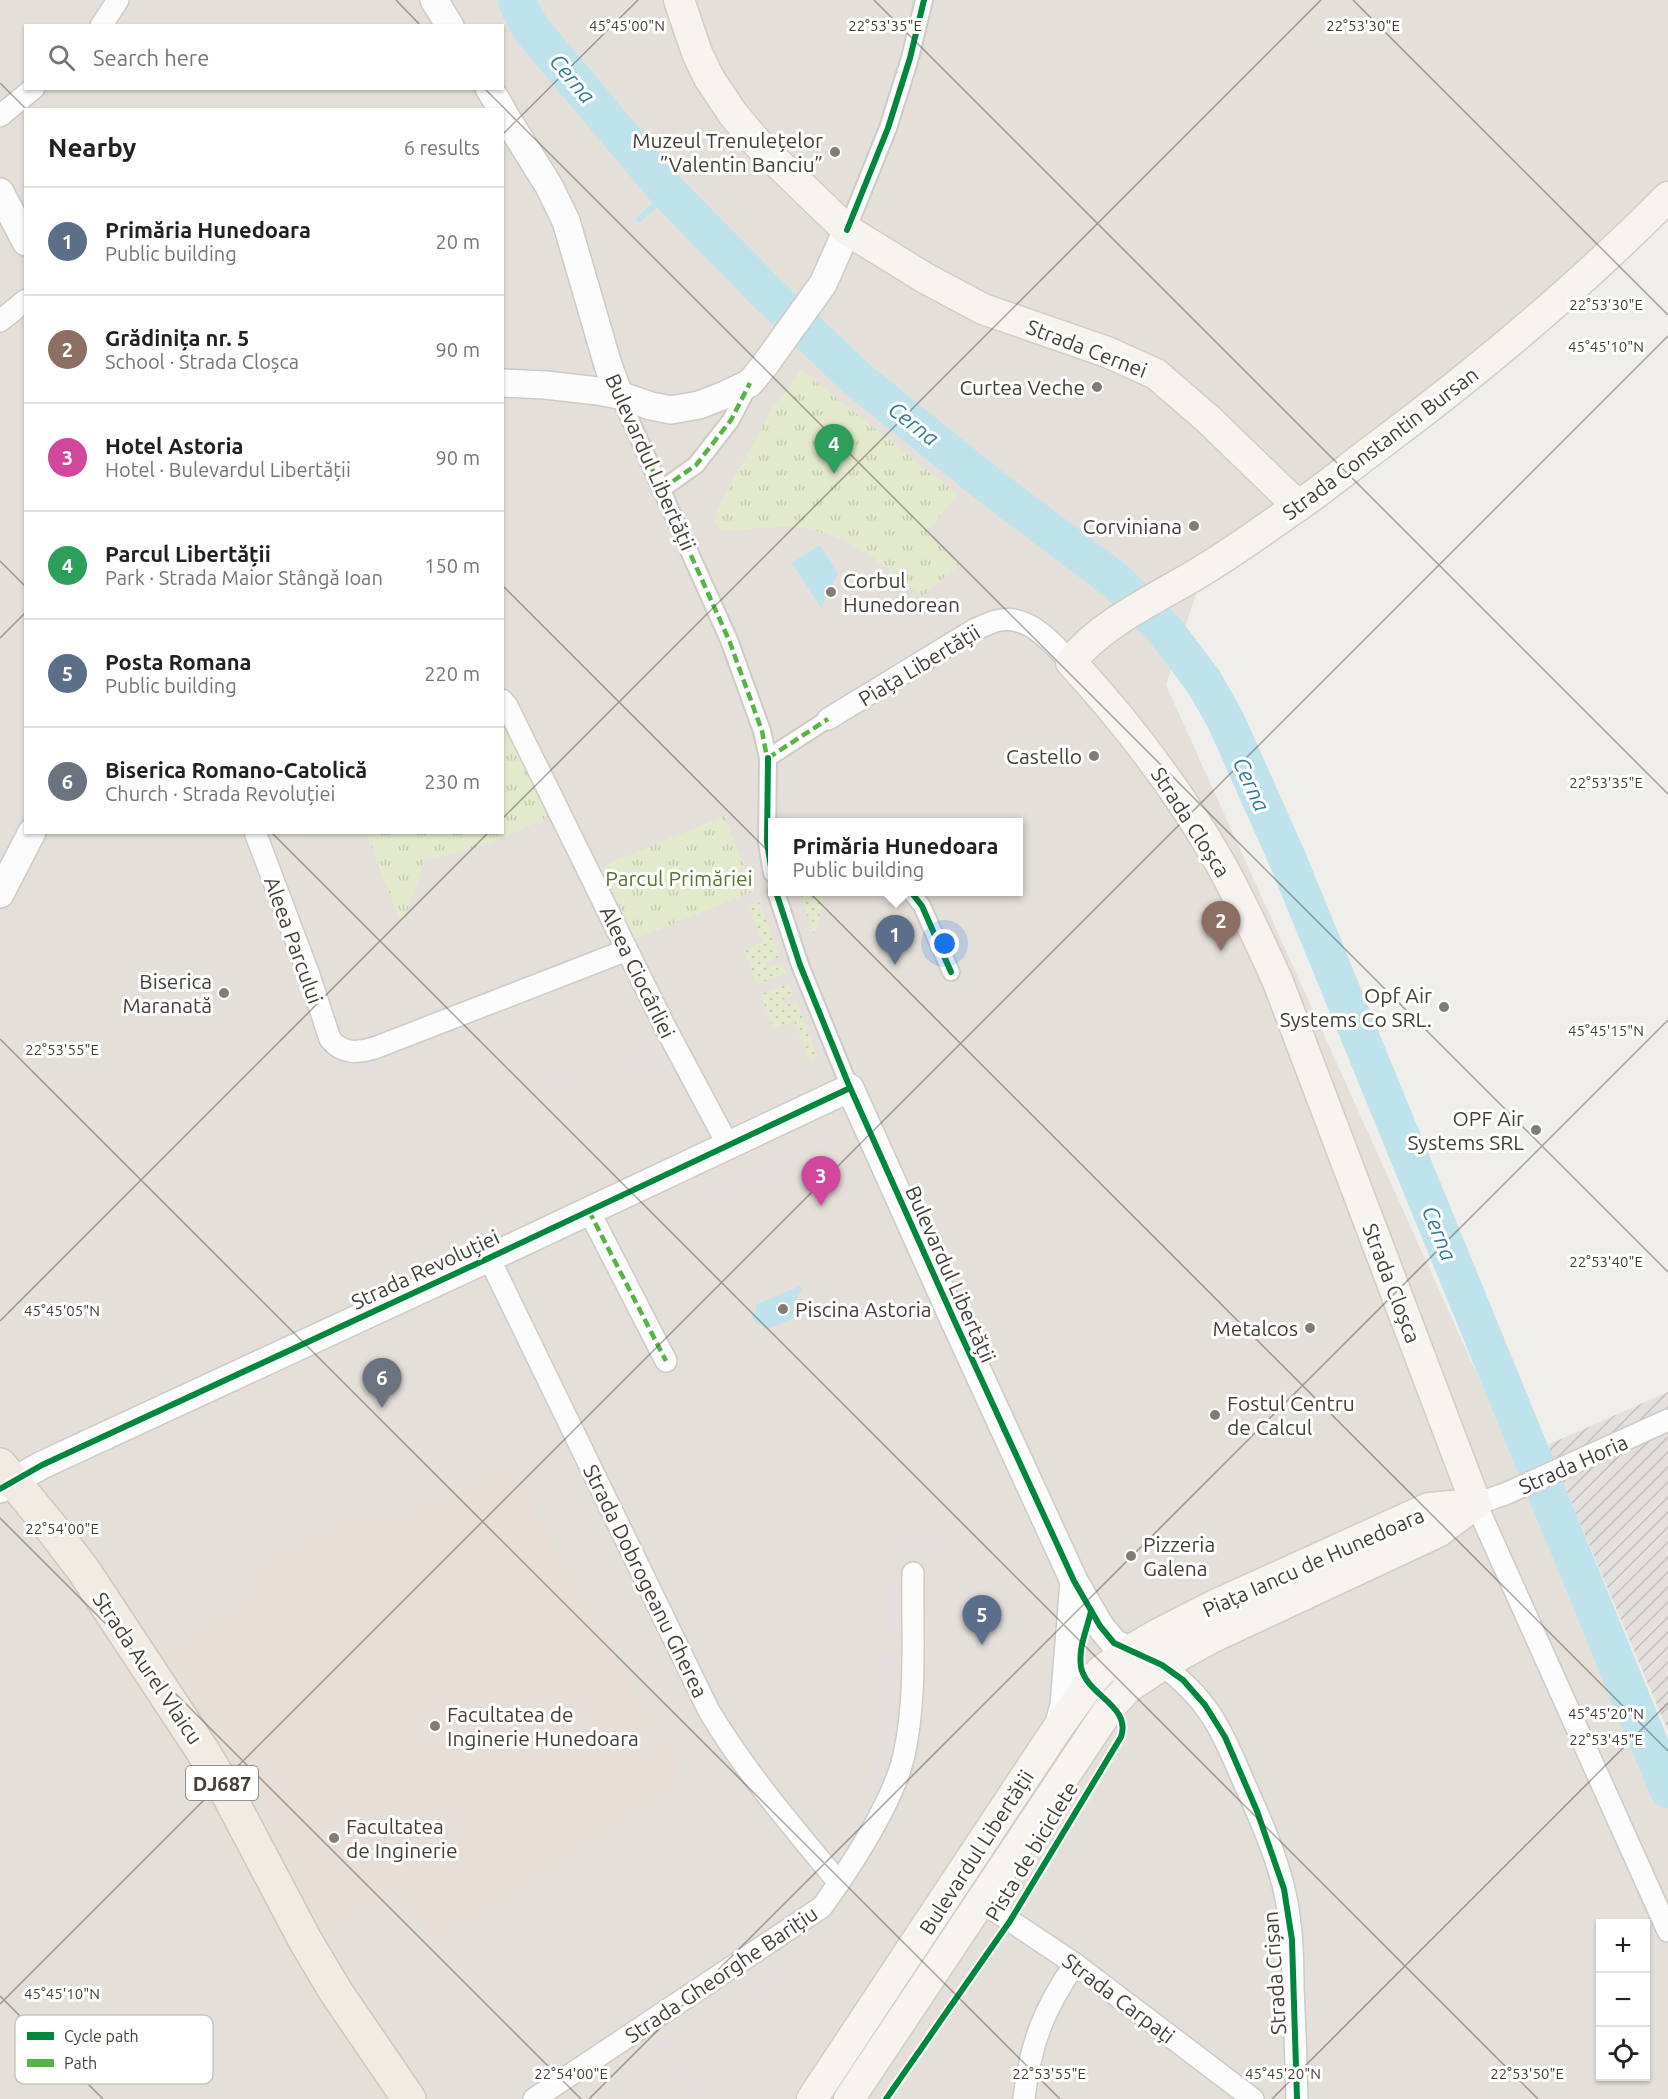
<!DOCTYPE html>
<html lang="en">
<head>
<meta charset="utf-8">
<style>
	body { margin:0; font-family:Ubuntu,sans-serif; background:#f6f6f6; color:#202124 }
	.controls { position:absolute; right:18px; bottom:18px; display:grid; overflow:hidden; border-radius:0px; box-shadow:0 2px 4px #0004 }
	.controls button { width:54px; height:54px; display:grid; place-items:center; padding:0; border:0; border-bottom:2px solid #e0e0e0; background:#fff; color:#202124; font:30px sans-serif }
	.you { position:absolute; left:945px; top:944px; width:21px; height:21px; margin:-15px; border:4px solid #fff; border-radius:50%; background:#1a73e8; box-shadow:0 0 0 9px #1a73e833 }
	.badge { display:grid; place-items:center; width:39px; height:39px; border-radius:50%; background:#ea580c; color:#fff; font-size:20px; font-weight:700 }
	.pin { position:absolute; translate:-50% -50px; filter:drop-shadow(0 2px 3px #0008) }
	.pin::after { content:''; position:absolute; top:32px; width:21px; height:18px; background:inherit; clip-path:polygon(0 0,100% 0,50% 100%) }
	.popup { position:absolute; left:768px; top:818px; width:255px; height:78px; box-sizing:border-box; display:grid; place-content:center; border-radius:0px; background:#fff; filter:drop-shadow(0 2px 4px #0005); font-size:20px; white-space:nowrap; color:#757577 }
	.popup b { font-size:22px; color:#202124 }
	.popup::after { content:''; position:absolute; left:50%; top:100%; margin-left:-12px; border:12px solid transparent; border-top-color:#fff }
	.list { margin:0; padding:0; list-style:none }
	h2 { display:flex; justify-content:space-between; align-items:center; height:78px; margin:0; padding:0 24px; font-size:26px }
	h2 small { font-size:20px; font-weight:400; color:#757577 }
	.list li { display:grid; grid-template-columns:39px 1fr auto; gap:18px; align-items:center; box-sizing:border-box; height:108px; padding:0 24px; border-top:2px solid #e0e0e0 }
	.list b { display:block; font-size:22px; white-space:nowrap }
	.list p { margin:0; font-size:20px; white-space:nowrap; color:#757577 }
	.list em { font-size:20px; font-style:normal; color:#757577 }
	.icon { flex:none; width:33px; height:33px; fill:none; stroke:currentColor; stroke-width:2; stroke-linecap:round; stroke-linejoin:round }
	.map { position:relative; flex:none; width:1668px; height:2099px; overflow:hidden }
	.search { position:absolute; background:#fff; box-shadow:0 2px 4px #0004; left:24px; top:24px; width:480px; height:66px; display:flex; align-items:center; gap:15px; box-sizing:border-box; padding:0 21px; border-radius:0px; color:#757577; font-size:22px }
	.panel { position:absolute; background:#fff; box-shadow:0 2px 4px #0004; left:24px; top:108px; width:480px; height:726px; border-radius:0px }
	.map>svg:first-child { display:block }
</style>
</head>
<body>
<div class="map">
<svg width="1668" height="2099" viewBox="0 0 1668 2099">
	<defs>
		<pattern id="industrial-furrows" width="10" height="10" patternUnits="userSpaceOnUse" patternTransform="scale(1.5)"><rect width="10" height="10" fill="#e3dfdc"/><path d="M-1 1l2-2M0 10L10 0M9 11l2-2" fill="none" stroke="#c4c0bd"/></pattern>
		<pattern id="grass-dots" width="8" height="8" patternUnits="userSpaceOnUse" patternTransform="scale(1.5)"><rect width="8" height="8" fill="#e3eacc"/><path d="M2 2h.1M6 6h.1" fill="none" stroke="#c4cab0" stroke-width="1.8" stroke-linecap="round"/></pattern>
		<pattern id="park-tufts" width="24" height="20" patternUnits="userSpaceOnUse" patternTransform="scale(1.5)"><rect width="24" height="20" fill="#e3eacc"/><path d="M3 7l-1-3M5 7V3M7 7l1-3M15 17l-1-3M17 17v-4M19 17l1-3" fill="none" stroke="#c4cab0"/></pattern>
	</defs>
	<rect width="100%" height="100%" fill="#f0eeeb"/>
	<path fill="#e4dfd9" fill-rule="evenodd" d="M0,0H1668V197L1204,570L1166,685L1668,1797V2099H0ZM26,26H502V88H26ZM26,110H502V832H26ZM772,822H1018V892H772ZM1600,1924H1646V2076H1600Z"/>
	<polygon fill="url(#industrial-furrows)" points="1668,1392 1668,1731 1547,1445"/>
	<polygon fill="#e7dfd7" points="509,1465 685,1780 435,1944 400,1890 323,1932 259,1791 167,1651 253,1596 262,1562 368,1508 386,1517 414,1511"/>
	<g fill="url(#grass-dots)">
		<polygon points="800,892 825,892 815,933 813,933"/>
		<polygon points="760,903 780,957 765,962 767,968 783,964 786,973 757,984 743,950 763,942 749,907"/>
		<polygon points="789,984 793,995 782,1000 784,1006 796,1001 817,1057 810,1061 794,1021 774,1029 761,994"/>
	</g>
	<g fill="url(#park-tufts)">
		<path d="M801,370L958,495L926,532L959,565L922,597C883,563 841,527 786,527C764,527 742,530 721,531L715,521L717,510L772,409Z"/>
		<polygon points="503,723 550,816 490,844 425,861 402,925 366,833 502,832"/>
		<polygon points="724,816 754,891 633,940 603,866"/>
	</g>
	<g fill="#e2dfdc">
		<polygon points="662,1038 673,1065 632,1082 621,1054"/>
		<polygon points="375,1056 379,1067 332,1086 328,1076"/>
		<polygon points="582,1060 586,1070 521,1096 516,1085"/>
		<polygon points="820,1135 831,1145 716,1201 704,1191"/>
		<polygon points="948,1527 951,1542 901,1552 898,1537"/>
		<polygon points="899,1573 900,1631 885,1631 884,1574"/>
		<polygon points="883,1653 897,1653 894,1751 877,1793 865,1787 879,1750"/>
		<polygon points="772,1968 782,1976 752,2012 742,2004"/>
		<polygon points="668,2033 701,2089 689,2097 656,2040"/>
	</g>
	<g fill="#bee3ec">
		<polygon points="820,545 838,573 821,608 792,563"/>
		<polygon points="800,1286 802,1290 797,1297 798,1303 803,1307 809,1308 810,1311 765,1330 763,1325 757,1324 753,1320 752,1315 757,1310 755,1305"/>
	</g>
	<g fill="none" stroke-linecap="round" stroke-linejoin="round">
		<polyline stroke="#bee3ec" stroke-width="6" points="639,219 669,193"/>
		<polyline stroke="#bee3ec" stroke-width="38" points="517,0 521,11 532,30 669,193 766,292 856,378 995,490 1116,581 1164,629 1204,682 1226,721 1287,858 1668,1789"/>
		<g stroke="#cdcac7" stroke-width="20">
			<g id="pedestrian">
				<polyline points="847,230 888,128 910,58 924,0"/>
				<polyline points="619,395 729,640 762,731 768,758 767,842 772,873"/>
				<polyline points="662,489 696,465 731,420 750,383"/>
				<polyline points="768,758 828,719"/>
				<polyline points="776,892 800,965 850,1088"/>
				<polyline points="911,892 922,906 951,972"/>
			</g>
		</g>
		<g stroke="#cdcac7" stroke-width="24">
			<g id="minor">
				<polyline points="101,26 118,0"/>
				<polyline points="0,116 34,88"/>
				<polyline points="0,321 26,300"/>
				<polyline points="502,700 507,706 664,1025 728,1145"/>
				<path d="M828,719L974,630C981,627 989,623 996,621C1027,612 1052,643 1071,662"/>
				<path d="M255,832L309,975L330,1039C343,1055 359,1053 377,1047L627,950"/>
				<polyline points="589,1211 666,1361"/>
				<path d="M489,1258L709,1711C746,1773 793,1827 839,1883"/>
				<polyline points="1668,1420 1505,1494 1476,1504 1668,1931"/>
				<path d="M1162,1665C1207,1698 1221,1728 1242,1778C1258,1814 1275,1851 1284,1889C1292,1922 1293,1956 1293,1989C1295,2026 1296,2062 1297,2099"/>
				<polyline points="982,1902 1075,1964 1253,2099"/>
				<path d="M534,2099L822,1907C850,1868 894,1801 904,1755C917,1696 912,1633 913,1573"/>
				<path d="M1024,2099C1030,2045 1044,2008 1075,1964"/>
			</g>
		</g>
		<g stroke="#cdcac7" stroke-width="30">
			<g id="tertiary">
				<polyline points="434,0 450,26"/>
				<polyline points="489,88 502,110"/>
				<polyline points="502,111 549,186 566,221 608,365 619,395"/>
				<polyline points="0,192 26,242"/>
				<polyline points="502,383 545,385 598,391 619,395 651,406 671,410 699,405 725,395 750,383 764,366 823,284 847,230"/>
				<polyline points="0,894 32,832"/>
				<polyline points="0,1489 42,1465 489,1258 850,1088 955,1322 1074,1581 1100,1626 1114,1643 1147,1658"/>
				<polyline points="1058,1728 1064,1705 1074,1581"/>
			</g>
		</g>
		<g stroke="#d2ccc5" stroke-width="33">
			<g id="secondary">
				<polyline points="679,0 697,53 709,78 733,114 759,145 847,230 925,278 983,309 1107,352 1156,374 1208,419 1298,506"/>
				<path d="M1476,1504L1278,982C1260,942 1242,902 1220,863C1179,791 1127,723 1071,662C1101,622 1162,596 1205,569C1236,550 1265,529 1295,508C1325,488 1353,464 1382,443C1485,366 1578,288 1668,197"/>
				<polyline points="812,2099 1057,1729 1090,1683 1101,1671 1129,1651 1158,1634 1213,1606 1429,1508 1476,1504"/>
				<polyline points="849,2099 1111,1706 1129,1687 1162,1665 1209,1639 1438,1532 1475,1504"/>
			</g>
		</g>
		<g stroke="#d2c6b9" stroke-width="36">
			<polyline id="primary" points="0,1465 50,1526 84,1571 202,1750 227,1792 305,1940 336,1992 409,2099"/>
		</g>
		<use href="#pedestrian" stroke="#fdfcfc" stroke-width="16"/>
		<use href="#minor" stroke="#fdfcfc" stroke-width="21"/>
		<use href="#tertiary" stroke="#fdfcfc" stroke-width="27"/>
		<use href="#secondary" stroke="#f7f3ef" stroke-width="30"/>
		<use href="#primary" stroke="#f1ebe4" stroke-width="33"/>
		<g stroke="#57b346" stroke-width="4.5" stroke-dasharray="9 4.5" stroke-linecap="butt">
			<polyline points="619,395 729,640 762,731 768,763"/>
			<polyline points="662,489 696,465 731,420 750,383"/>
			<polyline points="768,758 828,719"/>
			<polyline points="589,1211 666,1361"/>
		</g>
		<g stroke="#fff" stroke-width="10">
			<g id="cycleway">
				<polyline points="847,230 888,128 910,58 924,0"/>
				<polyline points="768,758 767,842 772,873"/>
				<polyline points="776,892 800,965 848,1083 955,1322 1074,1581 1100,1626 1114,1643 1162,1665 1183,1680 1205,1705 1225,1737 1257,1811 1284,1889 1292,1940 1297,2099"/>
				<polyline points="911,892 922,906 951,972"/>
				<polyline points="0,1489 42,1465 489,1258 850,1088"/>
				<path d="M886,2099L1010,1921L1121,1737C1132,1706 1086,1695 1081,1667C1078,1647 1087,1630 1091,1611"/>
			</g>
		</g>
		<use href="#cycleway" stroke="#00873e" stroke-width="6"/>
	</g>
	<path fill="none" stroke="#473e37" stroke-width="1.5" stroke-opacity="0.45" d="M396,0L421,26M874,0L1668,794M1353,0L1668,315M0,83L27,110M484,88L1668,1272M502,135L638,0M0,561L26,587M502,585L1668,1751M0,638L26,612M502,819L1321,0M271,832L1538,2099M0,1039L1060,2099M0,1321L489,832M0,1518L581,2099M0,1996L103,2099M0,2004L1668,336M589,2099L1668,1020M1272,2099L1668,1703"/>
	<g fill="#827c76" stroke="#fff" stroke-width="2">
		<circle cx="835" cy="152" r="6"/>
		<circle cx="1097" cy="387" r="6"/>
		<circle cx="1194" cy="526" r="6"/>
		<circle cx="831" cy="592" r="6"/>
		<circle cx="1094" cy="756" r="6"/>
		<circle cx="224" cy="993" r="6"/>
		<circle cx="1444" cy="1007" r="6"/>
		<circle cx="1536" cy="1130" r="6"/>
		<circle cx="783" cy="1309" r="6"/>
		<circle cx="1310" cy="1328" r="6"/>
		<circle cx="1215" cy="1415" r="6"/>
		<circle cx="1131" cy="1556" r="6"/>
		<circle cx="435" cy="1726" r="6"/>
		<circle cx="334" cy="1838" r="6"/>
	</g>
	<g text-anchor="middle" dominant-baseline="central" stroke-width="6" stroke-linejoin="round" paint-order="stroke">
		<rect fill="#fff" stroke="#7e7873" stroke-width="1.5" x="186" y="1766" width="72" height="34" rx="4.5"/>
		<g font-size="20" font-weight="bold" fill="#473e37">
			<text x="222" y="1783">DJ687</text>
		</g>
		<g font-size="21" fill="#473e37" stroke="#fff" text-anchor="end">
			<text x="823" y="140">Muzeul Trenulețelor<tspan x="823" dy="24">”Valentin Banciu”</tspan></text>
			<text x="1085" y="387">Curtea Veche</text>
			<text x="1182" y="526">Corviniana</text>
			<text x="843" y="580" text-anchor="start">Corbul<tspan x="843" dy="24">Hunedorean</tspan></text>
			<text x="1082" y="756">Castello</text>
			<text x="212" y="981">Biserica<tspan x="212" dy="24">Maranată</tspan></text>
			<text x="1432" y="995">Opf Air<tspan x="1432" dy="24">Systems Co SRL.</tspan></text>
			<text x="1524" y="1118">OPF Air<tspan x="1524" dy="24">Systems SRL</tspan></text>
			<text x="795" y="1309" text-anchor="start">Piscina Astoria</text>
			<text x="1298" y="1328">Metalcos</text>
			<text x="1227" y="1403" text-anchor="start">Fostul Centru<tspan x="1227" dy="24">de Calcul</tspan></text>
			<text x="1143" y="1544" text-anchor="start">Pizzeria<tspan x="1143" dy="24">Galena</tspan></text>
			<text x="447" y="1714" text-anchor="start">Facultatea de<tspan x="447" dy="24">Inginerie Hunedoara</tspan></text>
			<text x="346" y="1826" text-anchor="start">Facultatea<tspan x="346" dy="24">de Inginerie</tspan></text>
		</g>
		<g font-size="21" fill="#473e37" stroke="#fff">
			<text transform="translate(1087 348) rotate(21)">Strada Cernei</text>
			<text transform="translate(1380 443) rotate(-37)">Strada Constantin Bursan</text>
			<text transform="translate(651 462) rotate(66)">Bulevardul Libertății</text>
			<text transform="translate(919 665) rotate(-31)">Piața Libertății</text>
			<text transform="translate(1191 822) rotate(57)">Strada Cloșca</text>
			<text transform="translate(294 940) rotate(70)">Aleea Parcului</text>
			<text transform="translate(638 972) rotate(64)">Aleea Ciocârliei</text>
			<text transform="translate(425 1269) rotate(-25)">Strada Revoluției</text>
			<text transform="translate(951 1274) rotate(66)">Bulevardul Libertății</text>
			<text transform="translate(1392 1283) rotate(69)">Strada Cloșca</text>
			<text transform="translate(1573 1464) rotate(-24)">Strada Horia</text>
			<text transform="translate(1313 1562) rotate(-24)">Piața Iancu de Hunedoara</text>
			<text transform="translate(646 1581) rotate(64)">Strada Dobrogeanu Gherea</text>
			<text transform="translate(148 1668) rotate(56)">Strada Aurel Vlaicu</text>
			<text transform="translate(1031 1851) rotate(-59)">Pista de biciclete</text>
			<text transform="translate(976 1852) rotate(-57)">Bulevardul Libertății</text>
			<text transform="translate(1274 1973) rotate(-94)">Strada Crișan</text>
			<text transform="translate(721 1974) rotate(-34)">Strada Gheorghe Barițiu</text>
			<text transform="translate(1119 1998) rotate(37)">Strada Carpați</text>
		</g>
		<g font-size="21" fill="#57762d" stroke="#fff">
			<text x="679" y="878">Parcul Primăriei</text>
		</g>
		<g font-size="22" font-style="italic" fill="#307f96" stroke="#fff">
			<text transform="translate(573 78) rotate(50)">Cerna</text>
			<text transform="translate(914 423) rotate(38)">Cerna</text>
			<text transform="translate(1252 784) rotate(65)">Cerna</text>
			<text transform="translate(1440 1233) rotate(68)">Cerna</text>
		</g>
	</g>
	<rect x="15" y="2015" width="198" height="69" rx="9" fill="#fff" stroke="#c8c5c3" stroke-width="1.5"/>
	<rect x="27" y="2032" width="27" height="8" fill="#00873e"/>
	<rect x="27" y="2059" width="27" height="8" fill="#57b346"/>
	<g font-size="16" fill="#473e37">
		<text x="64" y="2042">Cycle path</text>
		<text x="64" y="2069">Path</text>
	</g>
	<g font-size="15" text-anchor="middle" fill="#473e37" stroke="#fff" stroke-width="6" stroke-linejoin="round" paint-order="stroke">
		<text x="627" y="31">45°45'00"N</text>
		<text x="885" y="31">22°53'35"E</text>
		<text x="1363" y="31">22°53'30"E</text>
		<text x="1606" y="310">22°53'30"E</text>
		<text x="1606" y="352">45°45'10"N</text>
		<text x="1606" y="788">22°53'35"E</text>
		<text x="1606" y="1036">45°45'15"N</text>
		<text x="62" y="1055">22°53'55"E</text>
		<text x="1606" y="1267">22°53'40"E</text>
		<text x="62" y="1316">45°45'05"N</text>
		<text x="62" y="1534">22°54'00"E</text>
		<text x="1606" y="1719">45°45'20"N</text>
		<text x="1606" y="1745">22°53'45"E</text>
		<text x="62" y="1999">45°45'10"N</text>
		<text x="571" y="2079">22°54'00"E</text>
		<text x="1049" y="2079">22°53'55"E</text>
		<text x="1283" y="2079">45°45'20"N</text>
		<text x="1527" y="2079">22°53'50"E</text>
	</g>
</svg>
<div class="controls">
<button>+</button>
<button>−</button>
<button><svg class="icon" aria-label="locate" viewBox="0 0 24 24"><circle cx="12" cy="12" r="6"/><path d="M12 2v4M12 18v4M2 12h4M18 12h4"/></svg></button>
</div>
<div class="you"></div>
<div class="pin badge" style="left:895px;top:965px;background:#5c6f8a">1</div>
<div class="popup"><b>Primăria Hunedoara</b>Public building</div>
<div class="pin badge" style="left:1221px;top:951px;background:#8d6e63">2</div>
<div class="pin badge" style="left:821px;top:1206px;background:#d1479c">3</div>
<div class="pin badge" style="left:834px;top:474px;background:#2e9e5b">4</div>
<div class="pin badge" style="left:982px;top:1645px;background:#5c6f8a">5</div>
<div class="pin badge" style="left:382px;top:1408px;background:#6b7280">6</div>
<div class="search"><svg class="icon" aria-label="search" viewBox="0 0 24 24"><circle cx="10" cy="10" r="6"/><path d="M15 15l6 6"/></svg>Search here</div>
<section class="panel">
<h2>Nearby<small>6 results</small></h2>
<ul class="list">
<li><span class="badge" style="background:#5c6f8a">1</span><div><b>Primăria Hunedoara</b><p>Public building</p></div><em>20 m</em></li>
<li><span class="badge" style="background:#8d6e63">2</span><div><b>Grădinița nr. 5</b><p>School · Strada Cloșca</p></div><em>90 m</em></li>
<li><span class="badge" style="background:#d1479c">3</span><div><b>Hotel Astoria</b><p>Hotel · Bulevardul Libertății</p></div><em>90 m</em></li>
<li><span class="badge" style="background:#2e9e5b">4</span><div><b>Parcul Libertății</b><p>Park · Strada Maior Stângă Ioan</p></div><em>150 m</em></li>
<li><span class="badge" style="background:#5c6f8a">5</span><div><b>Posta Romana</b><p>Public building</p></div><em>220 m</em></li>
<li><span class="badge" style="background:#6b7280">6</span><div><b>Biserica Romano-Catolică</b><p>Church · Strada Revoluției</p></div><em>230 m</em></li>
</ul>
</section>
</div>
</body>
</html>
